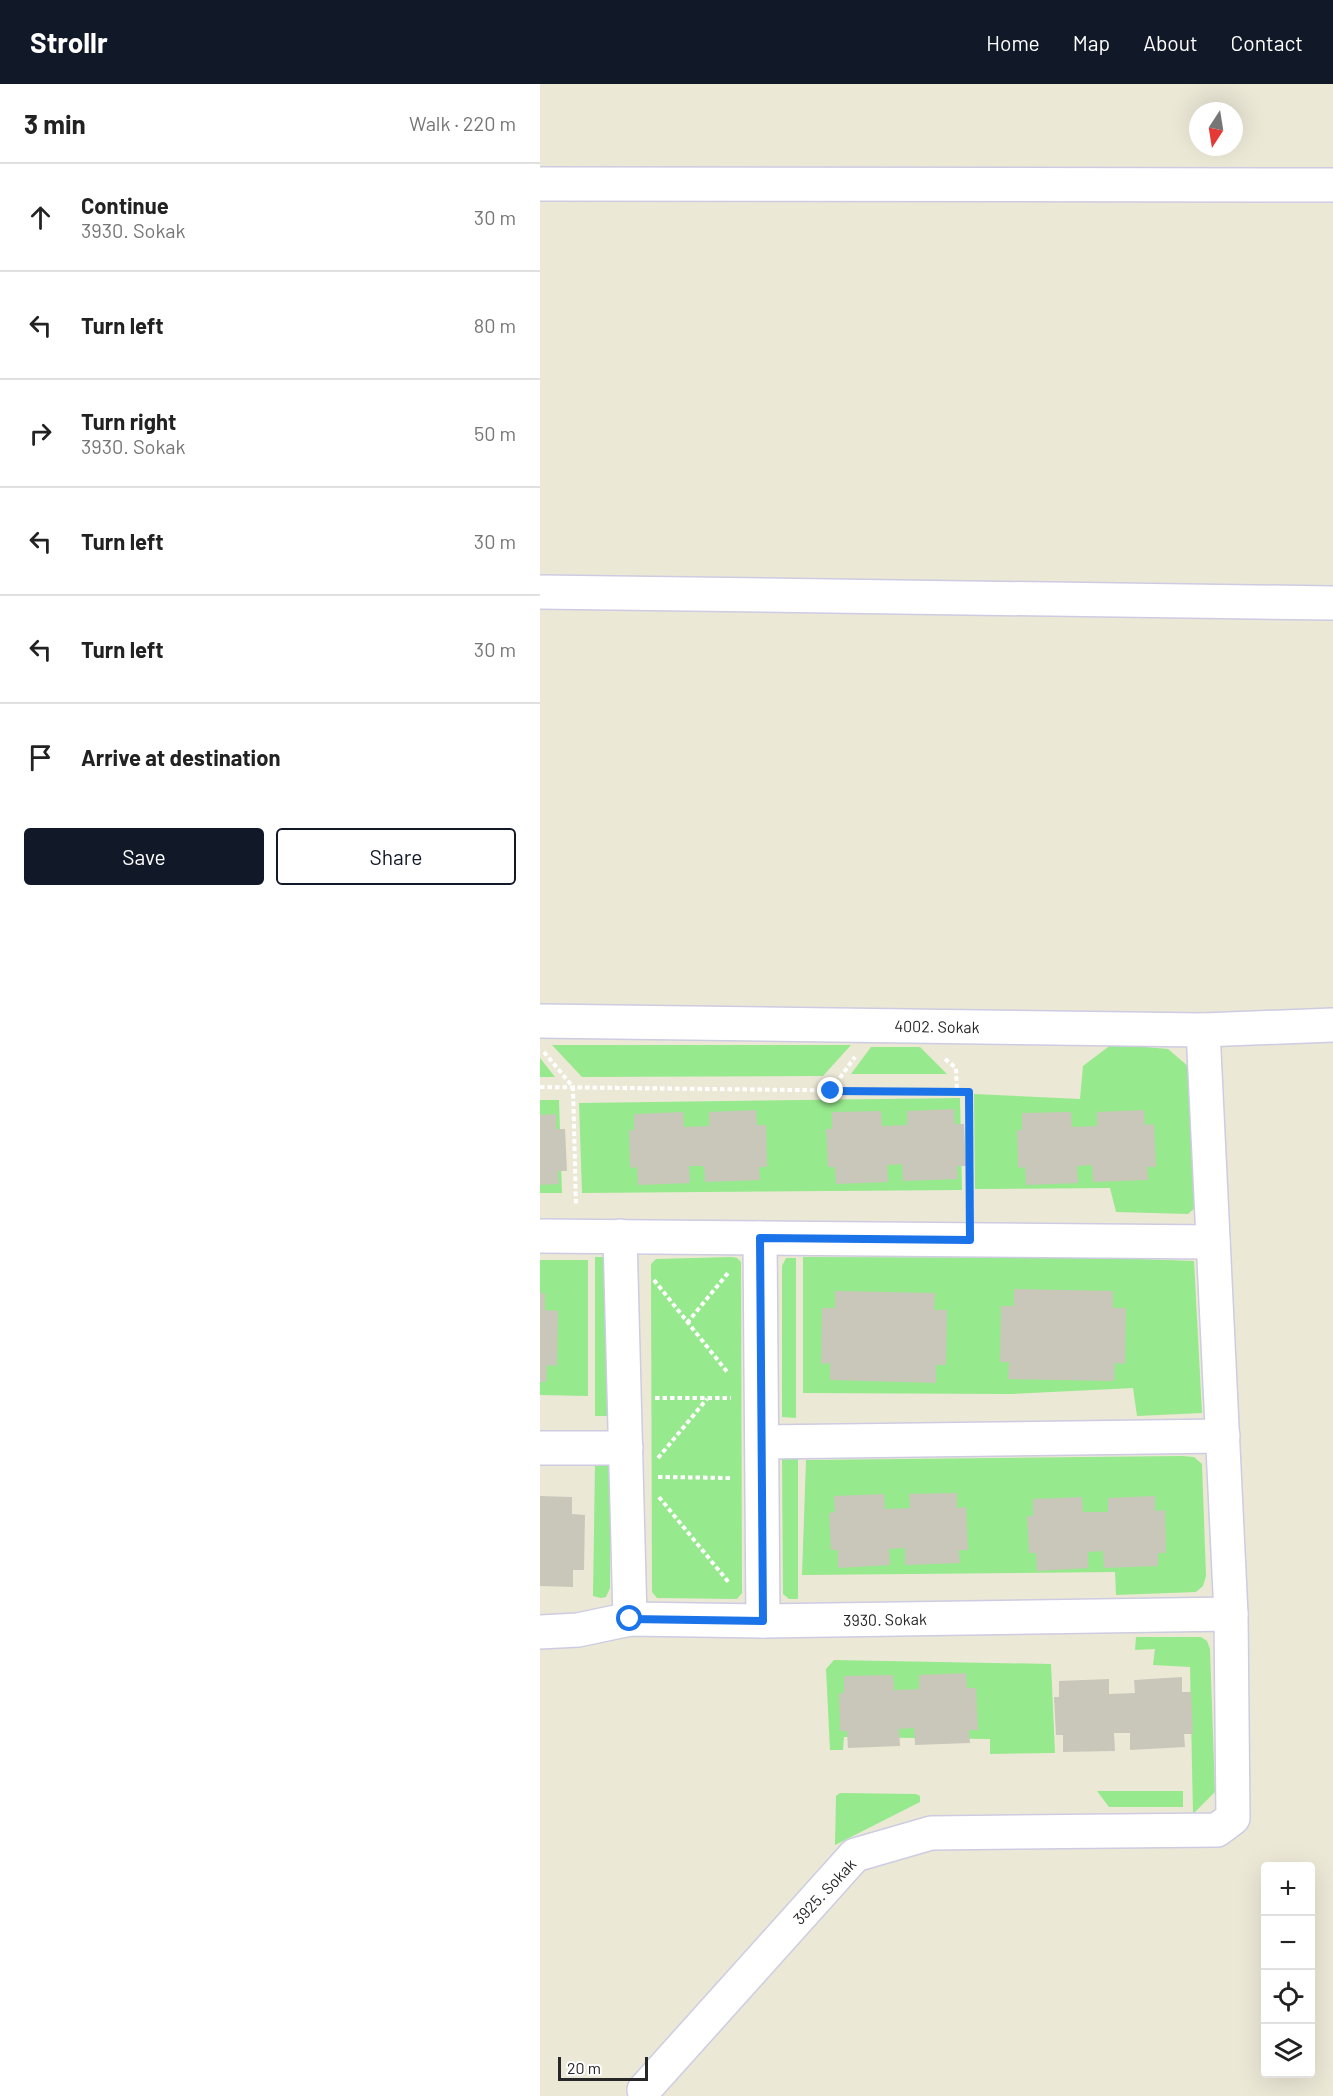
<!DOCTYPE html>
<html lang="en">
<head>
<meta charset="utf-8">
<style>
	body { margin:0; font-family:Barlow,sans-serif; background:#f2f2f2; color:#222 }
	.controls { position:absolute; right:18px; bottom:18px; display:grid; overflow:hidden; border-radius:6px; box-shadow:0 6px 24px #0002 }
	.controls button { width:54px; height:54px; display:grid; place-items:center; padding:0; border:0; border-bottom:2px solid #e0e0e0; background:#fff; color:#222; font:30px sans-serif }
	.compass { position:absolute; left:649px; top:18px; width:54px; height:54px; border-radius:50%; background:#fff; box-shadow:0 6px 24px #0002; rotate:192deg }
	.scale { position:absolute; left:18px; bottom:15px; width:90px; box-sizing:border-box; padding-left:6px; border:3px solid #272727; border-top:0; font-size:16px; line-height:21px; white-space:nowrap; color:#272727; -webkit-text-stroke:4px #fff; paint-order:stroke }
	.stop { position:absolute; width:18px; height:18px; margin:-14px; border:4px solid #1a73e8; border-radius:50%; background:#fff }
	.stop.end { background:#1a73e8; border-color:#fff; box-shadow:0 2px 6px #0008 }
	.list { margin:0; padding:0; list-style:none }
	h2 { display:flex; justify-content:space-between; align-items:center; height:78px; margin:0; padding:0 24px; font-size:26px }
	h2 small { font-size:20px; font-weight:400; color:#767676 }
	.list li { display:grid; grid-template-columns:39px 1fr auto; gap:18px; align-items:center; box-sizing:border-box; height:108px; padding:0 24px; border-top:2px solid #e0e0e0 }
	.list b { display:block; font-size:22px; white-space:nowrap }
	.list p { margin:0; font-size:20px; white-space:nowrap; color:#767676 }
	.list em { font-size:20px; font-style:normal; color:#767676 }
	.actions { display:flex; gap:12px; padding:18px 24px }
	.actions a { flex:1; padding:14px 0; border:2px solid #111827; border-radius:6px; text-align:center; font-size:21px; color:#111827 }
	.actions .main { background:#111827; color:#fff }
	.icon { flex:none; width:33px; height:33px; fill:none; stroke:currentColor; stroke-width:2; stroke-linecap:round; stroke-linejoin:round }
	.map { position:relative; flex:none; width:793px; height:2012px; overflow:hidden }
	header { display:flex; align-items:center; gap:36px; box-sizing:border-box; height:84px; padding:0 30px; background:#111827; color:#fff }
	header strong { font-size:28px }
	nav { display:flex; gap:33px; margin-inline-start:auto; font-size:21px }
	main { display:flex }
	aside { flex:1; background:#fff }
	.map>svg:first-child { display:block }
</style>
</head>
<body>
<header>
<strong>Strollr</strong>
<nav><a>Home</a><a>Map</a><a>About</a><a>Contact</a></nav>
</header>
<main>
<aside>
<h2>3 min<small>Walk · 220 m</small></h2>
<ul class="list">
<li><svg class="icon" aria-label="ahead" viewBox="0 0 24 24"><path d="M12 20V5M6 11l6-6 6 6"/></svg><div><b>Continue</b><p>3930. Sokak</p></div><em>30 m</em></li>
<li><svg class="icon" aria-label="left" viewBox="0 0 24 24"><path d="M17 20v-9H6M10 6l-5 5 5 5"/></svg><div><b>Turn left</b></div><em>80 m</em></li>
<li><svg class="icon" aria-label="right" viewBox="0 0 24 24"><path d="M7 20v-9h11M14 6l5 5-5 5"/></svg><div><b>Turn right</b><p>3930. Sokak</p></div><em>50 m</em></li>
<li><svg class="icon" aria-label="left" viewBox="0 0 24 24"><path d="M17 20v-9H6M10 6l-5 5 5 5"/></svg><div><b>Turn left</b></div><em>30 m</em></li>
<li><svg class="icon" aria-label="left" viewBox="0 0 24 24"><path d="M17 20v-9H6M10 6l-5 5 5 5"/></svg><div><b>Turn left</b></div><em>30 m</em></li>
<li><svg class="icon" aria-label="arrive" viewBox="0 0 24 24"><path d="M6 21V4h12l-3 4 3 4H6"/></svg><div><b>Arrive at destination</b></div></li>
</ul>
<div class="actions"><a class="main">Save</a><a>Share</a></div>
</aside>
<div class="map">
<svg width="793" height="2012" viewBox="0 0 793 2012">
	<rect width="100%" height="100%" fill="#ece8d6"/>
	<g fill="#96e98c">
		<polygon points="572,960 628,965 649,983 655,1124 648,1130 576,1128 570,1104 435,1105 434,1010 540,1015 543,982"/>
		<polygon points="12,961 311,961 283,992 42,993"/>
		<polygon points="331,963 380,963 407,990 311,990"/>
		<polygon points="0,974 15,993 0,993"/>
		<polygon points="420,1014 422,1106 42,1109 39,1019"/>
		<polygon points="0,1016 19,1016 22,1109 0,1109"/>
		<polygon points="55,1173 64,1173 69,1182 69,1332 55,1332"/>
		<polygon points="192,1173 197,1174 201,1178 202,1509 197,1515 117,1514 112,1508 111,1180 116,1175"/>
		<polygon points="263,1173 573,1174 654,1177 662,1329 597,1332 593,1304 471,1310 263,1309"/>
		<polygon points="246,1174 256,1174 256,1334 242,1333 242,1182"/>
		<polygon points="0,1176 48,1176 48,1312 0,1311"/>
		<polygon points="642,1372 654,1373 662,1380 666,1492 663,1502 656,1508 576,1511 575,1488 262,1491 266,1376"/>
		<polygon points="242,1375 258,1375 258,1515 249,1515 243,1510"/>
		<polygon points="55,1379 71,1380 70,1504 66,1513 61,1514 53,1512"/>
		<polygon points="596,1553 661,1553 667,1557 670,1565 675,1708 653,1730 650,1583 613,1581 615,1565 595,1566"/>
		<polygon points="294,1576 511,1580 515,1669 450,1670 450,1655 304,1653 303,1666 290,1666 286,1585"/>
		<polygon points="557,1707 643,1707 643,1723 569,1723"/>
		<polygon points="300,1709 376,1710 380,1712 380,1718 295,1761 296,1712"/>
	</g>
	<g fill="#c9c7ba">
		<polygon points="414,1025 415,1040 424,1040 426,1082 417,1082 418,1095 363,1097 362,1080 347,1081 348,1098 296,1100 295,1083 288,1083 286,1045 292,1045 292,1028 341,1027 342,1042 367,1041 367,1027"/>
		<polygon points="216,1026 217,1041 226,1041 227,1083 219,1083 220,1096 165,1098 164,1082 149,1082 150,1099 98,1101 97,1083 90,1084 89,1046 94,1046 94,1030 143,1028 144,1043 169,1042 169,1028"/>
		<polygon points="604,1026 605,1041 614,1040 616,1083 607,1083 608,1096 553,1098 552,1081 537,1082 538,1099 486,1101 485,1083 478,1084 477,1046 482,1046 482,1029 531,1028 532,1043 557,1042 557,1028"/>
		<polygon points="16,1030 16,1045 25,1045 27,1087 18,1087 19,1100 0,1101 0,1031"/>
		<polygon points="474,1205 573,1207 573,1224 586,1224 585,1280 575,1279 574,1297 468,1295 469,1278 460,1278 461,1222 474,1222"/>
		<polygon points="295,1207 395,1209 394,1226 407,1226 406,1281 396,1281 396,1299 290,1296 290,1279 281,1280 282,1224 295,1224"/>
		<polygon points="0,1209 5,1209 5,1226 18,1227 17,1282 7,1281 6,1298 0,1298"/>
		<polygon points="417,1409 417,1424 426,1423 428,1466 419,1466 420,1479 365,1481 365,1464 349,1465 350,1481 298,1484 298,1466 291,1466 289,1429 295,1428 294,1412 344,1410 345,1425 370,1424 369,1410"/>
		<polygon points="0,1412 32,1413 32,1430 45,1431 44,1486 33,1486 33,1503 0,1502"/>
		<polygon points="615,1412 615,1427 625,1426 626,1469 618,1469 618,1482 564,1484 563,1467 548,1468 548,1484 497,1487 496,1469 489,1469 487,1432 493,1432 493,1415 542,1413 543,1428 568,1428 568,1414"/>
		<polygon points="426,1589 427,1604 436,1604 438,1646 429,1646 430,1659 375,1661 374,1644 359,1645 360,1662 308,1664 307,1647 300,1647 299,1609 304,1609 304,1592 353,1591 354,1606 379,1605 379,1591"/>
		<polygon points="642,1593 642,1608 651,1608 653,1650 644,1650 645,1663 590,1666 590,1649 574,1649 575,1667 523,1668 523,1651 516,1651 514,1613 519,1613 519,1597 569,1595 569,1610 595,1609 594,1596"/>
	</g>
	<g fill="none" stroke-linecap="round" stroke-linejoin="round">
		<g stroke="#cdcce2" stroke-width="36">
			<g id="street">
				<polyline points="0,100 793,101"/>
				<polyline points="0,508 793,519"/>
				<polyline points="0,937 663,946 793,941"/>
				<polyline points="0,1152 673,1158"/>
				<polyline points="80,1152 90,1535"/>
				<polyline points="220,1154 223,1537"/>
				<polyline points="222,1358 683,1352"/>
				<polyline points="0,1364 86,1364"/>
				<polyline points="0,1548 38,1546 90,1535 223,1537 691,1530"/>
				<polyline points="104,2006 315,1771 391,1749 677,1746 693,1734 691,1530 663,946"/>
			</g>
		</g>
		<g stroke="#fff" stroke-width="4" stroke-dasharray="4.5 3" stroke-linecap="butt">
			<polyline points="4,968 33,1003 36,1121"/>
			<polyline points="405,975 416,984 417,1008"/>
			<polyline points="0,1003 429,1008 430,1124"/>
			<polyline points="291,1006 315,973"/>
			<polyline points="114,1196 188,1289"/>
			<polyline points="147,1239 188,1189"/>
			<polyline points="115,1314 191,1314"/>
			<polyline points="118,1374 167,1315"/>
			<polyline points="118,1393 191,1394"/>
			<polyline points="119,1413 190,1500"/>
		</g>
		<use href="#street" stroke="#fff" stroke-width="33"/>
	</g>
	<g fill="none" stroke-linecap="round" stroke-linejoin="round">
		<polyline stroke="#1a73e8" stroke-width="8" points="90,1535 223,1537 220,1154 430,1156 429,1008 291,1007"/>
	</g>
	<g text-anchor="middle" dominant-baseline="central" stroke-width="4.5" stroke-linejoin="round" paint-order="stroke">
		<g font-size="16" fill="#272727" stroke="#fff">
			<text transform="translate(397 942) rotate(1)">4002. Sokak</text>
			<text transform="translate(345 1535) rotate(-1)">3930. Sokak</text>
			<text transform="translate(284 1807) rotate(-47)">3925. Sokak</text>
		</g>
	</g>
</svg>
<div class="controls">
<button>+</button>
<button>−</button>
<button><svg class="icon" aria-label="locate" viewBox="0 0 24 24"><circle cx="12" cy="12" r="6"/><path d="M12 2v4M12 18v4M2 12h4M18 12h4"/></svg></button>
<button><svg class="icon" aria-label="layers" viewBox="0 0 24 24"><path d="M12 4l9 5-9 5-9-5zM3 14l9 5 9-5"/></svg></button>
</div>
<svg class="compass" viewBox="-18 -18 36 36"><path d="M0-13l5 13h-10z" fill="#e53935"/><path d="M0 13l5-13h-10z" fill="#767676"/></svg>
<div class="scale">20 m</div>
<div class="stop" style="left:90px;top:1535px"></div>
<div class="stop end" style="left:291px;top:1007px"></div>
</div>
</main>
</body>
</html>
